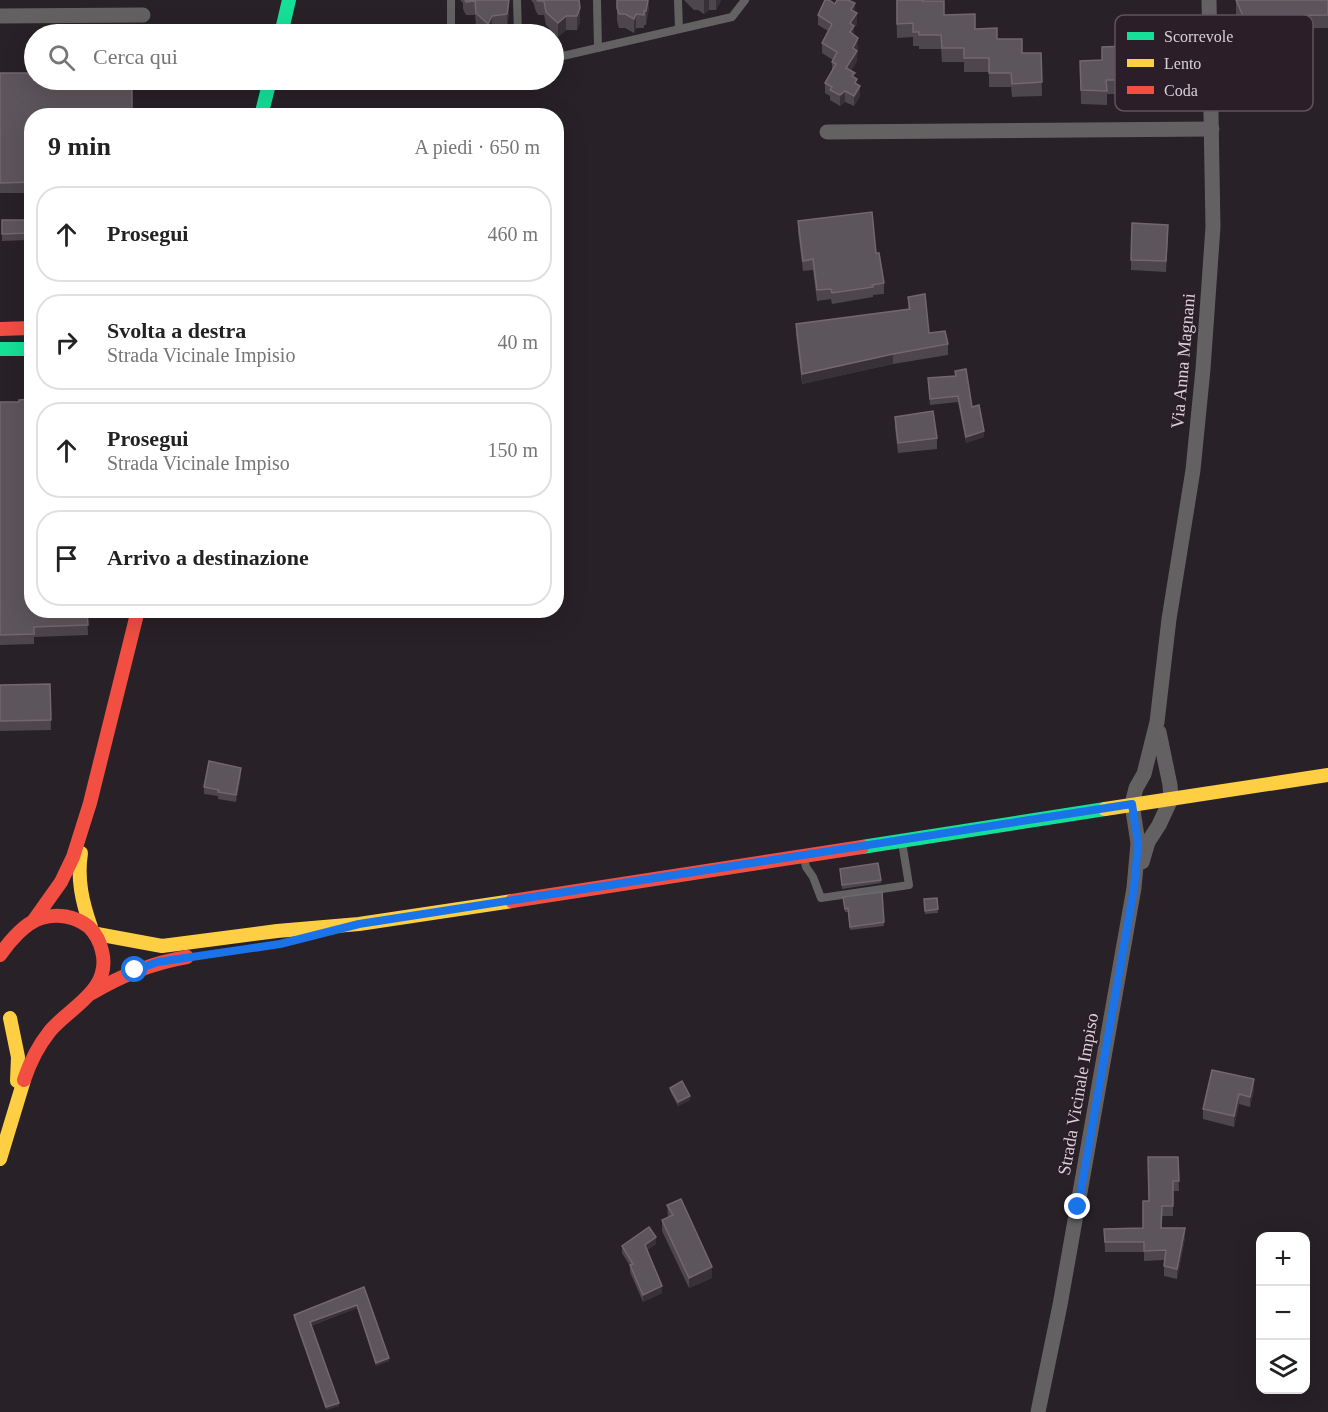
<!DOCTYPE html>
<html lang="it">
<head>
<meta charset="utf-8">
<style>
	body { margin:0; font-family:Georgia,serif; background:#f2f2f2; color:#222 }
	.controls { position:absolute; right:18px; bottom:18px; display:grid; overflow:hidden; border-radius:12px; box-shadow:0 6px 24px #0002 }
	.controls button { width:54px; height:54px; display:grid; place-items:center; padding:0; border:0; border-bottom:2px solid #e0e0e0; background:#fff; color:#222; font:30px sans-serif }
	.stop { position:absolute; width:18px; height:18px; margin:-14px; border:4px solid #1a73e8; border-radius:50%; background:#fff }
	.stop.end { background:#1a73e8; border-color:#fff; box-shadow:0 2px 6px #0008 }
	.list { margin:0; padding:0; list-style:none }
	h2 { display:flex; justify-content:space-between; align-items:center; height:78px; margin:0; padding:0 24px; font-size:26px }
	h2 small { font-size:20px; font-weight:400; color:#767676 }
	.list li { display:grid; grid-template-columns:39px 1fr auto; gap:18px; align-items:center; box-sizing:border-box; height:96px; margin:0 12px 12px; padding:0 12px; border:2px solid #e0e0e0; border-radius:24px }
	.list b { display:block; font-size:22px; white-space:nowrap }
	.list p { margin:0; font-size:20px; white-space:nowrap; color:#767676 }
	.list em { font-size:20px; font-style:normal; color:#767676 }
	.icon { flex:none; width:33px; height:33px; fill:none; stroke:currentColor; stroke-width:2; stroke-linecap:round; stroke-linejoin:round }
	.map { position:relative; flex:none; width:1328px; height:1412px; overflow:hidden }
	.search { position:absolute; background:#fff; box-shadow:0 6px 24px #0002; left:24px; top:24px; width:540px; height:66px; display:flex; align-items:center; gap:15px; box-sizing:border-box; padding:0 21px; border-radius:33px; color:#767676; font-size:22px }
	.panel { position:absolute; background:#fff; box-shadow:0 6px 24px #0002; left:24px; top:108px; width:540px; height:510px; border-radius:24px }
	.map>svg:first-child { display:block }
</style>
</head>
<body>
<div class="map">
<svg width="1328" height="1412" viewBox="0 0 1328 1412">
	<rect width="100%" height="100%" fill="#282127"/>
	<g fill="none" stroke-linecap="round" stroke-linejoin="round">
		<g stroke="#646163" stroke-width="8">
			<polyline points="451,0 451,34"/>
			<polyline points="517,0 518,34"/>
			<polyline points="597,0 598,48"/>
			<polyline points="678,0 679,29"/>
			<polyline points="554,58 732,17 745,0"/>
			<polyline points="451,80 451,81 459,80"/>
			<polyline points="804,858 806,867 813,877 821,898 909,885 902,842"/>
		</g>
		<g stroke="#646163" stroke-width="15">
			<polyline points="0,16 143,15"/>
			<polyline points="827,132 1212,129"/>
			<polyline points="1142,862 1148,842 1159,825 1171,799 1170,785 1159,732"/>
			<polyline points="1038,1412 1060,1305 1134,888 1138,843 1132,804 1136,788 1144,774 1157,722 1169,619 1193,470 1203,369 1213,227 1209,0"/>
		</g>
		<g stroke="#16e098" stroke-width="14">
			<polyline points="281,34 289,0"/>
			<polyline points="261,116 270,80"/>
			<polyline points="0,349 32,349"/>
			<polyline points="862,847 1105,809"/>
		</g>
		<g stroke="#ffcf43" stroke-width="14">
			<polyline points="1105,809 1328,775"/>
			<path d="M81,853C77,879 82,902 91,927"/>
			<polyline points="97,934 162,946 277,931 359,924 512,901"/>
			<polyline points="10,1018 18,1057 17,1081"/>
			<polyline points="0,1159 24,1080"/>
		</g>
		<g stroke="#f24e42" stroke-width="14">
			<polyline points="0,329 32,328"/>
			<polyline points="512,901 862,847"/>
			<polyline points="34,920 61,882 73,857 90,803 138,610"/>
			<path d="M0,955C9,942 25,923 41,918C57,913 75,916 89,927C96,934 100,942 102,951C112,990 70,1007 50,1031C38,1046 30,1062 24,1080"/>
			<path d="M92,993C122,975 152,963 187,957"/>
		</g>
	</g>
	<g fill="#4d464c">
		<polygon points="460,0 509,0 509,14 507,28 492,30 490,34 484,34 476,27 475,15 466,15 463,9 463,3"/>
		<polygon points="531,0 579,0 580,22 577,30 566,30 558,37 546,25 544,15 538,15 535,9 534,4"/>
		<polygon points="617,0 649,0 649,8 646,25 644,25 644,28 636,28 634,33 625,28 619,28 617,21"/>
		<polygon points="684,0 721,0 716,10 709,10 704,14 698,10 694,10"/>
		<polygon points="896,0 923,1 944,15 975,29 1022,53 1041,53 1042,96 1012,97 1011,87 989,87 989,72 964,72 964,62 942,62 941,49 919,49 919,46 913,46 913,37 897,38"/>
		<polygon points="1236,0 1328,0 1328,28 1243,29 1236,15"/>
		<polygon points="855,13 857,24 854,27 854,35 858,48 857,51 857,61 851,71 857,85 860,96 854,106 845,102 840,106 830,100 830,96 825,93 825,83 832,72 832,62 833,60 822,53 822,43 828,31 818,25 818,15"/>
		<polygon points="1167,23 1176,23 1176,67 1154,68 1154,78 1129,78 1129,94 1107,94 1107,105 1081,104 1080,61 1102,60"/>
		<polygon points="0,73 32,116 32,193 0,193"/>
		<polygon points="2,220 28,220 28,240 2,241"/>
		<polygon points="798,221 876,253 884,283 884,294 873,295 873,297 832,304 831,299 817,301 813,270 803,271 798,232"/>
		<polygon points="1168,235 1166,272 1131,270 1131,260"/>
		<polygon points="908,297 929,333 948,344 948,355 893,364 802,384 796,334 796,324 908,309"/>
		<polygon points="955,371 972,407 984,437 966,443 958,402 930,405 928,378 955,376"/>
		<polygon points="0,402 87,610 88,635 34,637 34,644 0,645"/>
		<polygon points="895,417 937,438 937,449 898,453 895,428"/>
		<polygon points="50,684 51,730 0,731 0,685"/>
		<polygon points="241,775 236,802 218,799 218,796 204,794 204,787"/>
		<polygon points="840,872 881,880 881,883 842,889"/>
		<polygon points="882,892 884,926 850,930 848,912 845,912 843,897"/>
		<polygon points="937,898 938,913 925,914 924,899"/>
		<polygon points="1212,1070 1254,1090 1250,1107 1239,1104 1234,1127 1203,1119 1203,1109"/>
		<polygon points="670,1088 690,1100 678,1106 670,1091"/>
		<polygon points="1178,1157 1179,1191 1173,1191 1173,1216 1162,1216 1162,1228 1185,1238 1177,1279 1164,1276 1164,1260 1144,1261 1144,1252 1105,1252 1104,1229 1143,1228 1149,1201"/>
		<polygon points="667,1205 712,1278 689,1288 662,1231 662,1220 668,1217"/>
		<polygon points="656,1244 647,1250 662,1293 643,1302 630,1272 630,1266 622,1253 622,1246"/>
		<polygon points="364,1287 389,1361 376,1366 357,1308 311,1326 339,1406 326,1410 294,1318 294,1315"/>
	</g>
	<g fill="#383137">
		<polygon points="509,0 509,14 507,28 507,14"/>
		<polygon points="648,0 649,0 649,8 646,25 646,11"/>
		<polygon points="704,0 709,0 709,10 704,14"/>
		<polygon points="716,0 721,0 716,10"/>
		<polygon points="855,3 855,14 851,10"/>
		<polygon points="580,8 580,22 577,30 577,16"/>
		<polygon points="857,13 857,24 854,27 854,36 850,42 850,23"/>
		<polygon points="636,14 636,28 634,33 634,19"/>
		<polygon points="492,16 492,30 490,34 488,34 488,24"/>
		<polygon points="566,16 566,30 558,37 558,23"/>
		<polygon points="858,38 857,61 846,79 846,68 853,48"/>
		<polygon points="860,86 860,96 854,106 854,96"/>
		<polygon points="845,91 845,102 840,106 840,95"/>
		<polygon points="893,354 893,364 802,384 802,374"/>
		<polygon points="984,431 984,437 966,443 966,437"/>
		<polygon points="241,768 241,775 236,802 236,795"/>
		<polygon points="1254,1079 1254,1090 1250,1107 1250,1097"/>
		<polygon points="1239,1094 1239,1104 1234,1127 1234,1116"/>
		<polygon points="690,1096 690,1100 678,1106 678,1102"/>
		<polygon points="1185,1228 1185,1238 1177,1279 1177,1269"/>
		<polygon points="656,1237 656,1244 645,1252 645,1245"/>
		<polygon points="712,1267 712,1278 689,1288 689,1278"/>
		<polygon points="662,1286 662,1293 643,1302 643,1295"/>
		<polygon points="357,1305 357,1308 310,1326 310,1322"/>
		<polygon points="389,1358 389,1361 376,1366 376,1363"/>
		<polygon points="339,1403 339,1406 326,1410 326,1407"/>
	</g>
	<g fill="#5c555b" stroke="#70686e" stroke-width="1.5">
		<polygon points="465,0 509,0 507,14 492,16 488,24 476,13 475,1 466,2"/>
		<polygon points="537,0 579,0 580,8 577,16 566,16 558,23 546,12 544,1 538,1"/>
		<polygon points="617,0 648,0 646,11 644,11 644,15 636,14 634,19 625,14 619,14 617,8"/>
		<polygon points="825,0 829,0 835,4 837,0 848,0 855,3 851,10 857,13 850,23 854,26 850,32 858,38 853,48 857,51 846,68 855,73 852,76 857,79 855,83 860,86 854,96 845,91 840,95 830,90 832,87 825,83 836,64 832,62 837,52 822,43 832,24 818,15"/>
		<polygon points="897,0 923,0 923,1 944,1 944,15 975,14 975,29 997,28 997,39 1022,39 1022,53 1041,53 1042,82 1012,84 1011,73 989,73 989,58 964,58 964,48 942,48 941,35 919,35 919,32 913,32 913,23 897,24"/>
		<polygon points="1236,0 1328,0 1328,15 1243,16"/>
		<polygon points="1149,20 1167,20 1167,23 1176,23 1176,53 1153,54 1154,64 1129,65 1129,80 1106,80 1107,91 1081,90 1080,61 1102,60 1102,47 1128,46 1127,34 1149,34"/>
		<polygon points="0,73 34,73 34,80 132,80 132,116 32,116 32,182 0,183"/>
		<polygon points="872,212 876,253 879,253 884,283 872,285 873,287 832,293 831,289 817,290 813,259 803,261 798,221"/>
		<polygon points="2,220 28,220 28,233 2,234"/>
		<polygon points="1132,223 1168,225 1166,261 1131,260"/>
		<polygon points="925,294 929,333 945,331 948,344 893,354 802,374 796,324 910,309 908,297"/>
		<polygon points="966,369 972,407 979,405 984,431 966,437 958,396 930,399 928,378 956,376 955,371"/>
		<polygon points="32,399 32,610 87,610 88,625 34,627 34,634 0,635 0,402 19,402 19,400"/>
		<polygon points="933,411 937,438 898,443 895,417"/>
		<polygon points="50,684 51,720 0,721 0,685"/>
		<polygon points="209,761 241,768 236,795 218,792 219,790 204,787"/>
		<polygon points="878,863 881,880 842,885 840,869"/>
		<polygon points="882,892 884,922 850,927 848,908 845,909 843,897"/>
		<polygon points="937,898 938,909 925,911 924,899"/>
		<polygon points="1212,1070 1254,1079 1250,1097 1239,1094 1234,1116 1203,1109"/>
		<polygon points="682,1081 690,1096 678,1102 670,1088"/>
		<polygon points="1148,1157 1178,1157 1179,1181 1173,1181 1173,1206 1162,1206 1161,1228 1185,1228 1177,1269 1164,1266 1166,1250 1144,1251 1144,1242 1105,1242 1104,1229 1143,1228 1143,1201 1149,1201"/>
		<polygon points="681,1199 712,1267 689,1278 662,1220 673,1215 667,1205"/>
		<polygon points="649,1227 656,1237 645,1245 662,1286 643,1295 630,1265 633,1264 622,1246"/>
		<polygon points="364,1287 389,1358 376,1363 357,1305 310,1322 339,1403 326,1407 294,1315"/>
	</g>
	<g fill="none" stroke-linecap="round" stroke-linejoin="round">
		<polyline stroke="#1a73e8" stroke-width="8" points="135,970 158,962 280,944 359,924 1132,804 1138,843 1134,888 1078,1207"/>
	</g>
	<g text-anchor="middle" dominant-baseline="central" stroke-width="4.5" stroke-linejoin="round" paint-order="stroke">
		<g font-size="18" fill="#dad0d8" stroke="#2b1e29">
			<text transform="translate(1183 361) rotate(-85)">Via Anna Magnani</text>
			<text transform="translate(1078 1094) rotate(-80)">Strada Vicinale Impiso</text>
		</g>
	</g>
	<rect x="1115" y="15" width="198" height="96" rx="9" fill="#2b1e29" stroke="#60535e" stroke-width="1.5"/>
	<rect x="1127" y="32" width="27" height="8" fill="#16e098"/>
	<rect x="1127" y="59" width="27" height="8" fill="#ffcf43"/>
	<rect x="1127" y="86" width="27" height="8" fill="#f24e42"/>
	<g font-size="16" fill="#dad0d8">
		<text x="1164" y="42">Scorrevole</text>
		<text x="1164" y="69">Lento</text>
		<text x="1164" y="96">Coda</text>
	</g>
</svg>
<div class="controls">
<button>+</button>
<button>−</button>
<button><svg class="icon" aria-label="layers" viewBox="0 0 24 24"><path d="M12 4l9 5-9 5-9-5zM3 14l9 5 9-5"/></svg></button>
</div>
<div class="stop" style="left:135px;top:970px"></div>
<div class="stop end" style="left:1078px;top:1207px"></div>
<div class="search"><svg class="icon" aria-label="search" viewBox="0 0 24 24"><circle cx="10" cy="10" r="6"/><path d="M15 15l6 6"/></svg>Cerca qui</div>
<section class="panel">
<h2>9 min<small>A piedi · 650 m</small></h2>
<ul class="list">
<li><svg class="icon" aria-label="ahead" viewBox="0 0 24 24"><path d="M12 20V5M6 11l6-6 6 6"/></svg><div><b>Prosegui</b></div><em>460 m</em></li>
<li><svg class="icon" aria-label="right" viewBox="0 0 24 24"><path d="M7 20v-9h11M14 6l5 5-5 5"/></svg><div><b>Svolta a destra</b><p>Strada Vicinale Impisio</p></div><em>40 m</em></li>
<li><svg class="icon" aria-label="ahead" viewBox="0 0 24 24"><path d="M12 20V5M6 11l6-6 6 6"/></svg><div><b>Prosegui</b><p>Strada Vicinale Impiso</p></div><em>150 m</em></li>
<li><svg class="icon" aria-label="arrive" viewBox="0 0 24 24"><path d="M6 21V4h12l-3 4 3 4H6"/></svg><div><b>Arrivo a destinazione</b></div></li>
</ul>
</section>
</div>
</body>
</html>
